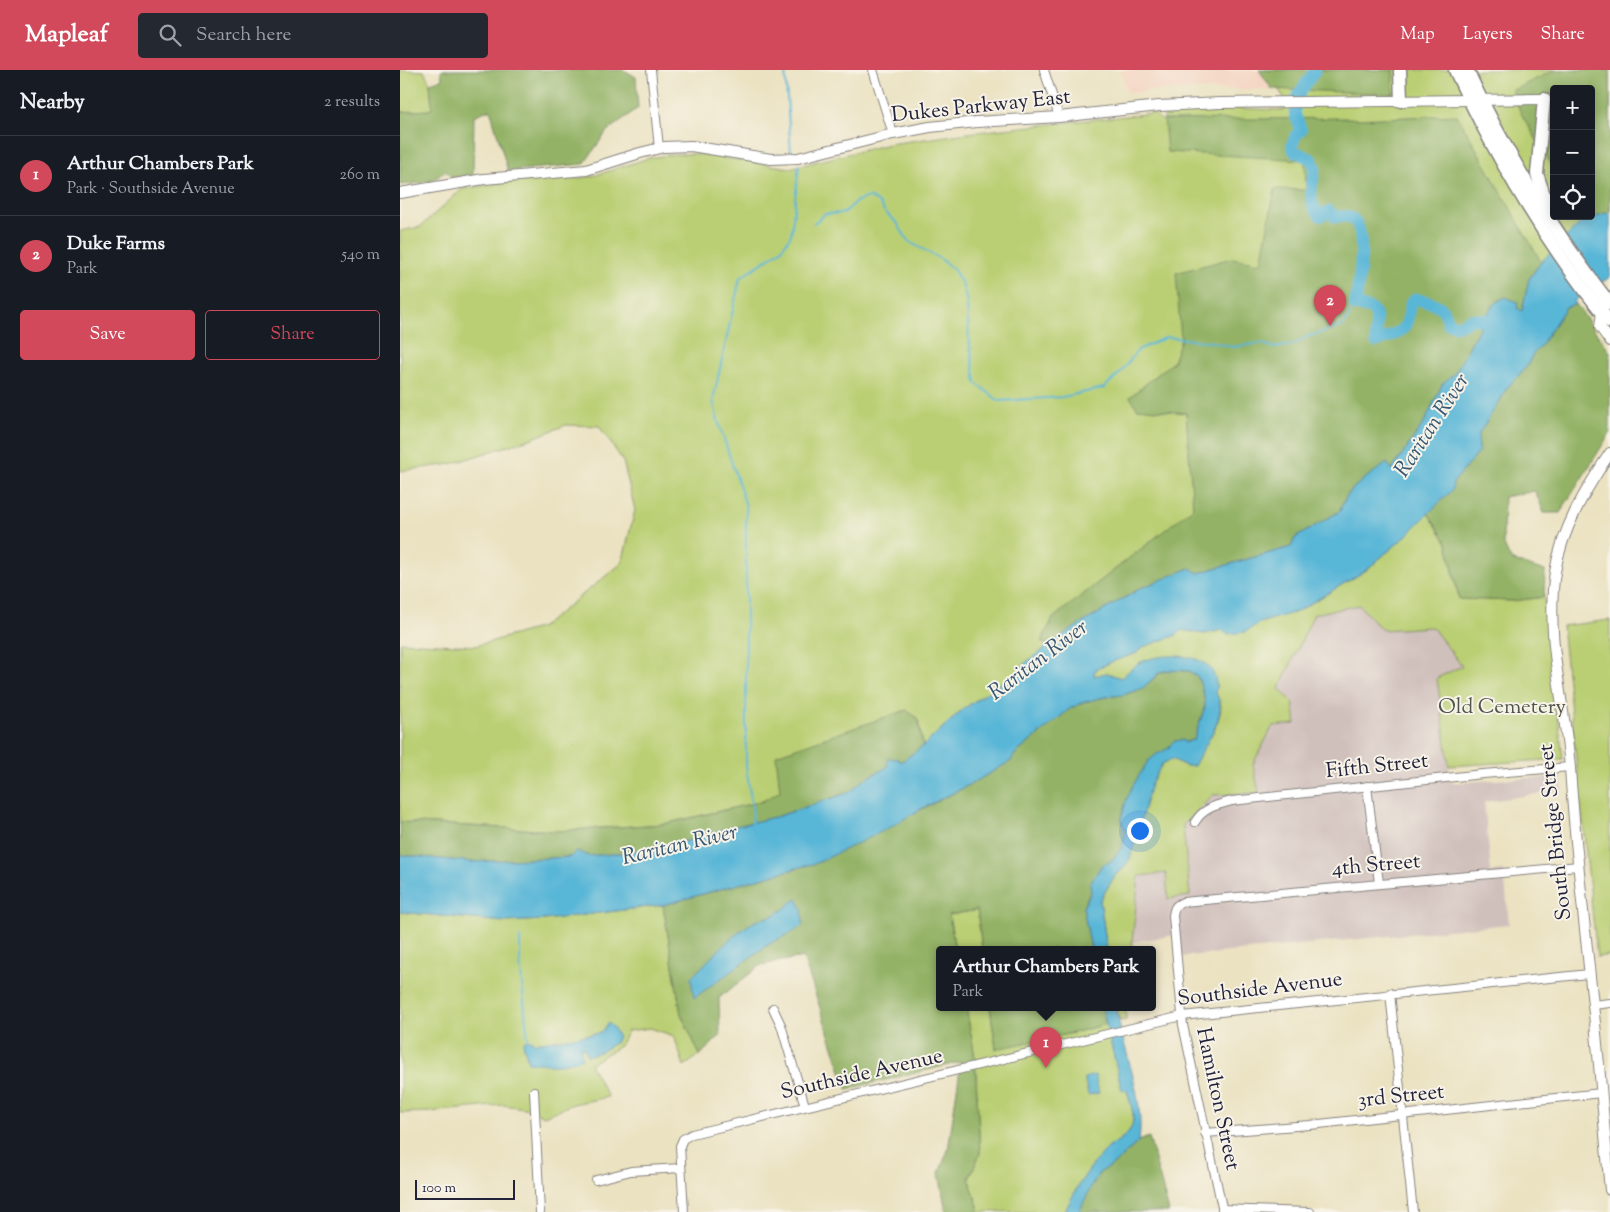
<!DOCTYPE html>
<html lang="en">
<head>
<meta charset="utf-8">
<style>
	body { margin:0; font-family:"Sorts Mill Goudy",serif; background:#242831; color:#f1f3f6 }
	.controls { position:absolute; right:15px; top:15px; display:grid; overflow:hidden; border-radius:5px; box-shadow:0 2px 12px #0003 }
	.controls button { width:45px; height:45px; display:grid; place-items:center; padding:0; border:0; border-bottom:1px solid #363941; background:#171b24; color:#f1f3f6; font:25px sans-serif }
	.scale { position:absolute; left:15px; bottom:12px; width:100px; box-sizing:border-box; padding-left:5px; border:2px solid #22223b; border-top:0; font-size:14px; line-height:18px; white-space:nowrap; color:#22223b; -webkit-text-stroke:4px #f7f3e8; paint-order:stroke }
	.you { position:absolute; left:739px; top:760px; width:18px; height:18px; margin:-12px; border:4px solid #fff; border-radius:50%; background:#1a73e8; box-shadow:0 0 0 8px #1a73e833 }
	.badge { display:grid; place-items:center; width:32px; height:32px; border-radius:50%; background:#d1495b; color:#fff; font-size:16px; font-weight:700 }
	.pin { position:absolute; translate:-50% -41px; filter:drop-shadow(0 1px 2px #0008) }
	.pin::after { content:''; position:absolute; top:26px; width:18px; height:15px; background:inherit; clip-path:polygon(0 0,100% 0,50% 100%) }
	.popup { position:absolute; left:536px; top:876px; width:220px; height:65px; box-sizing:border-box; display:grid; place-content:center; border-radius:5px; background:#171b24; filter:drop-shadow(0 1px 4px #0005); font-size:16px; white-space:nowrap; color:#9ea1a6 }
	.popup b { font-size:19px; color:#f1f3f6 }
	.popup::after { content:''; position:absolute; left:50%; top:100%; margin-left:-10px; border:10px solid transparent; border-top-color:#171b24 }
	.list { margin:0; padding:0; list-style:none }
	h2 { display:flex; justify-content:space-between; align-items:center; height:65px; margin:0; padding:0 20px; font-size:21px }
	h2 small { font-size:16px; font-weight:400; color:#9ea1a6 }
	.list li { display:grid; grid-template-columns:32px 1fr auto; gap:15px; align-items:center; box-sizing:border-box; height:80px; padding:0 20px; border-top:1px solid #363941 }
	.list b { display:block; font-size:19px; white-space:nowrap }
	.list p { margin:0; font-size:16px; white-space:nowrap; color:#9ea1a6 }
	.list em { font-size:16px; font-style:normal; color:#9ea1a6 }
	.actions { display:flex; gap:10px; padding:15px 20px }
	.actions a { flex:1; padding:11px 0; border:1px solid #d1495b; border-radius:5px; text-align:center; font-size:18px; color:#d1495b }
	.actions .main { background:#d1495b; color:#fff }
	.icon { flex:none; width:28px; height:28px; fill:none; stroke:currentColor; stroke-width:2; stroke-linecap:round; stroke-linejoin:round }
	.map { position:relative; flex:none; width:1210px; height:1142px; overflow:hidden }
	header { display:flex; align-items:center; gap:30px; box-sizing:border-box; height:70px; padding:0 25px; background:#d1495b; color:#fff }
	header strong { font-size:24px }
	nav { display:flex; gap:28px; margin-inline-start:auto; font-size:18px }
	.search { width:350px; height:45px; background:#242831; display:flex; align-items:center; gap:12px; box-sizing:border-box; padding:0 18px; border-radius:5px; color:#9ea1a6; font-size:19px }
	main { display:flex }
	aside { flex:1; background:#171b24 }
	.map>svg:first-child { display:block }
</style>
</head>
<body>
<header>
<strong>Mapleaf</strong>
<div class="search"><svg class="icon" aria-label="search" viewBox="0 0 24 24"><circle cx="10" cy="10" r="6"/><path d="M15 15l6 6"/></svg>Search here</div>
<nav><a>Map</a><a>Layers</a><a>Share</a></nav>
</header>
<main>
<aside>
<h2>Nearby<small>2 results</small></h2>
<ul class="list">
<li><span class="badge">1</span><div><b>Arthur Chambers Park</b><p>Park · Southside Avenue</p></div><em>260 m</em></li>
<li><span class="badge">2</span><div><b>Duke Farms</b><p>Park</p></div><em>540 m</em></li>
</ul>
<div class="actions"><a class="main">Save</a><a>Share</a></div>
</aside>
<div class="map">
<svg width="1210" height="1142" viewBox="0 0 1210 1142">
	<rect width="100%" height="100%" fill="#f7f3e8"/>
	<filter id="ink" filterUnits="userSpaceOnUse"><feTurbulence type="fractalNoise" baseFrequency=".02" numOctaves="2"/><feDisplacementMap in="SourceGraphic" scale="10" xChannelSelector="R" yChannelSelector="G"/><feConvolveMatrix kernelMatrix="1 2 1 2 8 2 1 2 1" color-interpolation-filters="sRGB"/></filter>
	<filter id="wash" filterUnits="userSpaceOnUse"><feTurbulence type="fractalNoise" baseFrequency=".0096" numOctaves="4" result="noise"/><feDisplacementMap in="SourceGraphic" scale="20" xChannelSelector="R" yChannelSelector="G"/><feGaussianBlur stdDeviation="1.12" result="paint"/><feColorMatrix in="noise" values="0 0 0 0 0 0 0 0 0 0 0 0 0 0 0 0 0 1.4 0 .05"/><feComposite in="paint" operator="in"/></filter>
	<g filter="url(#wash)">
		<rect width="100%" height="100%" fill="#ebe2c1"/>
		<polygon fill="#f4d3c0" points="721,0 859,0 872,19 759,20 727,23"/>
		<polygon fill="#d0c0bc" points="959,535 982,560 1032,556 1062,596 1038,609 1051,713 1161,706 1162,720 1084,732 1091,802 1104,801 1109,854 778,887 775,865 732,872 739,806 766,802 783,755 813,725 858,723 853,694 873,656 896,654 893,632 879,619 914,544"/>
		<g fill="#bacf73" stroke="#6e7857" fill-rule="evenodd">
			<polygon points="0,0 24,1 30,13 32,36 30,40 0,42"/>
			<path d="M865,0H1210V142L1183,150L1129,209L641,572L649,576L625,593L621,599L562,640L523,676L518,648L363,731L264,754L156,761L0,752V572L75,576L142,557L222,493L235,440L223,391L199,356L166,355L133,368L51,394L0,401V161L20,157L62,119L108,112L174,109L193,106L249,88L275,84H300L390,98L489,74L576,62L754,43L761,50H764V40L830,38L883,40V26ZM1154,19H1191V146H1154ZM781,272L786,343L730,327L773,292Z"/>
			<path d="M1028,443L1047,473L1059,529L1113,531L1144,527L1163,689L1049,696L1037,608L1062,596L1032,557L982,560L959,535L914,544L879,619L893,632L896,654L873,656L853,694L859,723L813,725L783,755L790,826L768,829L766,803L739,806L732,872L734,879H707L700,830L716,804L723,799L751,714L762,694L772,689L786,696L794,695C802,679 822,653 821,635C820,631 816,625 815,621L741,592L721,608L707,603L694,606L695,600L711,592L737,583L743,577L777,565L782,560L804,564L822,560L845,562L859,553L896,542L965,501L1006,466Z"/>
			<polygon points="1210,550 1210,885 1197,887 1162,556"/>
			<path d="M263,835L281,944L300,985L284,996L274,966L250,958L228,961L220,976L190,994L208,1027L173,1034L144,1046L125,1038L103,1035L30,1042L0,1043V842L105,852L144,850ZM201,963L185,978L124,974L130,970L135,973Z"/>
			<polygon points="577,840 582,879 555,879 549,845"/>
			<path d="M566,937H590L596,978L673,963L706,954L722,1019L727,1020C729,1029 734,1041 733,1050C732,1064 718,1070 709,1078C690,1095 675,1119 665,1142H580L569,1109L580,1083L575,987Z"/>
			<polygon points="716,937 726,937 726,950 720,951"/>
		</g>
		<g fill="#93b265" stroke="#5a6a50">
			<polygon points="41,0 224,0 236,7 238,38 207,61 184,94 108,101 90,39 74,46 73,105 52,108 46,101 30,112 0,115 0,42 30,40 32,36 30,13 42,9"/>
			<polygon points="859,0 993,0 993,24 872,19"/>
			<polygon points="1155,0 1210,0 1210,142 1183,150 1181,146 1191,146 1191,19 1154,19 1154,99 1123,47 1111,21"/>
			<path d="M1057,45L1141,192L1129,209L1122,242L1117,238L1083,251L1055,304L1043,313L1025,351L991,401L987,394C968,407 946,417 940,441L895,468L891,477L798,503L765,509L741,518L669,561L649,576L641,572L653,548L793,438L786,343L737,338L730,327L773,292L781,269L776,203L832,188L861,193L875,119L906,120L905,90L767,82L764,50L950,48L957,49Z"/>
			<polygon points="1176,234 1210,282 1210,363 1160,443 1144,443 1135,421 1104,427 1103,473 1111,490 1145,501 1144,527 1113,531 1059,529 1047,473 1028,443 1052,420 1053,413 1079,381 1078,365 1101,329 1106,319 1127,296 1133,284 1139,278 1166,237"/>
			<polygon points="770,600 789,601 798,607 804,625 805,636 794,669 769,678 740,706 732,717 721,749 726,762 721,779 710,792 702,796 683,837 691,879 582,879 577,840 549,845 555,879 540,879 540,937 566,937 575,987 580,1083 569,1109 580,1142 546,1142 539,1103 548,1080 561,992 447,1019 403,887 361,895 319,928 320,966 300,985 281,944 263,835 419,792 573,713 610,691 614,685 671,638 684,632 705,627 723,625 743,618 760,603"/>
			<polygon points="506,640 518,648 523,676 501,692 475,703 474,705 463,711 450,722 379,746 325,759 298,769 224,783 188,786 177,781 170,787 72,792 0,785 0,752 156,761 264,754 363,731 380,721 376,685"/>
			<polygon points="590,937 702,937 706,954 673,963 596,979"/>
			<polygon points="749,1067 769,1142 679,1142 688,1123 699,1103 714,1094 739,1071"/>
		</g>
		<g fill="#58b6d7" stroke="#3d6c89">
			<path d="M1210,142V207L1174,231L1176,234L1166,237L1139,278L1133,284L1127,296L1106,319L1101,329L1078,365L1079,381L1053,413L1052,420L1006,466L965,501L896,542L859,553L845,562L827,564L822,560L804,564L782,560L777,565L743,577L737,583L711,592L695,600L694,606L707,603L721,608C727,603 733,597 739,593C755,584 796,582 809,597C815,603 816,611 817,619L815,621C817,625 820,631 820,636C820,657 803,677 794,696H786L772,689L762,694L751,714L730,789L723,799L716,804L700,830L707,879H691L683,837L691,823L690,813L702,795L710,792L721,779L726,762L721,749L726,731L732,717L748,691L757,684L769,678L770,675L774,671L783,670L785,673L794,669L805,637L804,625L798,607L789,601L770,600L760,602L743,618L723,625L705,627L684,632L671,638L614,685L611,691L573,713L521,739L487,759L419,792L263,835L144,850L105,852L0,842V785L72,792L170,787L177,781L188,786L224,783L298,769L324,759L379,746L450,722L462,711L487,697L488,688L498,689L501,692L523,676L562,640L621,599L625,593L669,561L741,518L790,498L798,503L891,477L895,468L940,441C947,417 968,407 987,393L992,400L1025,351L1043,313L1055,303L1083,251L1094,234L1105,227L1118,232L1117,238L1122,241L1129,209L1141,192L1183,150Z"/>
			<path d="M397,829L402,839L403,855C391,864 379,868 366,876C342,893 318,911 294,928L291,908C310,889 329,867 352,853C360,848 371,848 378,843C385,839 389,833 397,829Z"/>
			<path d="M702,937H716C723,981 745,1026 739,1071L714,1094L699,1103L688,1123L679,1142H665C675,1119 690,1095 708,1078C718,1070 732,1065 733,1050C734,1042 729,1029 727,1020H722Z"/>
			<path d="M209,953L215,960L218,966L215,973L200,982L187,986L185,978H180L182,988C165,997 146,994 128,992L123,974L125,970H130L135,973L200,963Z"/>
			<polygon points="695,1005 699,1023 688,1025 684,1008"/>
		</g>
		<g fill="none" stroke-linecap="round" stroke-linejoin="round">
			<g stroke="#58b6d7" stroke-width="2">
				<polyline points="385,0 391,83 396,83"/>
				<polyline points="414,153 425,144 444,143 457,131 469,127 479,133 485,142 497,153 508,171 542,190 554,200 563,216 567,233 569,269 576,313 599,331 663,327 704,318 721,302 738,280 767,267 812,272 833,277 861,273 875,278 895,274 906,267 943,256 955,236"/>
				<polyline points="352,753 353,743 346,697 346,436 318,351 313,330 340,208 381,180 391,165 399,95"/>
				<polyline points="120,867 120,893 128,970"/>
			</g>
			<path stroke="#58b6d7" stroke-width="12" d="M915,0C907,15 893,25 895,44C896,49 900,55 901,60L896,65L892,75L894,81L911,89L915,97C913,115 905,133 921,146L929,141L935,147C941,146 948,145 954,150C968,164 958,217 955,236C985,237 974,250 976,272C1004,260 1006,264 1011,233L1016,229C1034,233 1045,234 1048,253L1057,256L1072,249L1099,251"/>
		</g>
	</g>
	<g filter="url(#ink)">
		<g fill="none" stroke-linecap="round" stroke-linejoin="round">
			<g stroke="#86827e" stroke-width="10">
				<g id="minor">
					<polyline points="251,0 259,78"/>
					<polyline points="473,0 493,64"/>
					<polyline points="644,0 659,47"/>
					<polyline points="967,716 979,813"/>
					<path d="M795,752C803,738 817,735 832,731L1083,704L1170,697"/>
					<polyline points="990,923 1013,1142"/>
					<polyline points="1193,935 1210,933"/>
					<polyline points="373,938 381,955 405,1036"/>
					<polyline points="134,1021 140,1142"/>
					<polyline points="805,1063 910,1055 1201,1023"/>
					<polyline points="196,1110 231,1101 281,1098"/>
					<polyline points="822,1139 910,1142"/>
					<polyline points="284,1142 280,1076 283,1069 292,1064 782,946 1189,904"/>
					<path d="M823,1142L783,955L773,846C774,838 775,835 783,832L1179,796"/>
				</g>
			</g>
			<g stroke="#86827e" stroke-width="12">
				<g id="tertiary">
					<polyline points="0,123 84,109 186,100 240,83 264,77 291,76 371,89 398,88 493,64 530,57 577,52 659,47 759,36 820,33 1144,29"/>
					<polyline points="1202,242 1200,257 1210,271"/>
					<path d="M1210,383C1186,419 1162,458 1155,502C1145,568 1165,633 1170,698C1175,777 1185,856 1193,935C1200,996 1204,1058 1210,1120"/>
				</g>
			</g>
			<g stroke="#86827e" stroke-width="15">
				<g id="trunk">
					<polyline points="1000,0 1001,31"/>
					<path d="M1055,0C1097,90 1147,176 1210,252"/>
					<path d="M1067,0C1106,84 1153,161 1210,234"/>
					<polyline points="1144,29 1137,104 1149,140"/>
				</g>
			</g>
			<use href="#minor" stroke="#fff" stroke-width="8"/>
			<use href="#tertiary" stroke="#fff" stroke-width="10"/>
			<use href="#trunk" stroke="#fff" stroke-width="12"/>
		</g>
	</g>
	<g text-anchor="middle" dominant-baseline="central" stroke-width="4" stroke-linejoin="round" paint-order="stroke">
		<g font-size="21" fill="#22223b" stroke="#f7f3e8">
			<text transform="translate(581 37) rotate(-6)">Dukes Parkway East</text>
			<text transform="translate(977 697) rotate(-6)">Fifth Street</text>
			<text transform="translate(1156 762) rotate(-96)">South Bridge Street</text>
			<text transform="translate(976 796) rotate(-5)">4th Street</text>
			<text transform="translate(860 920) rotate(-7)">Southside Avenue</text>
			<text transform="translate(462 1005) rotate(-13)">Southside Avenue</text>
			<text transform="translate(1001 1027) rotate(-6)">3rd Street</text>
			<text transform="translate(817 1029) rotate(78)">Hamilton Street</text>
		</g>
		<g font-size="21" fill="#50564c" stroke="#f7f3e8">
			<text x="1102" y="638">Old Cemetery</text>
		</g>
		<g font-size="22" font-style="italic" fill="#355672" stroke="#f7f3e8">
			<text transform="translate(1033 356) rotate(-57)">Raritan River</text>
			<text transform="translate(639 591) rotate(-37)">Raritan River</text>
			<text transform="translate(280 776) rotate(-13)">Raritan River</text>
		</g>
	</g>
</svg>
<div class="controls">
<button>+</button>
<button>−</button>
<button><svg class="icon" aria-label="locate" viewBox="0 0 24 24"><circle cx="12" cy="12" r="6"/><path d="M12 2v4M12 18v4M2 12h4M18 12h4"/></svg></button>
</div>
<div class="scale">100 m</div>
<div class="you"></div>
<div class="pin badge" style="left:646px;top:998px">1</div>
<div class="popup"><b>Arthur Chambers Park</b>Park</div>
<div class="pin badge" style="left:930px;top:256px">2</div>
</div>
</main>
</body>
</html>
